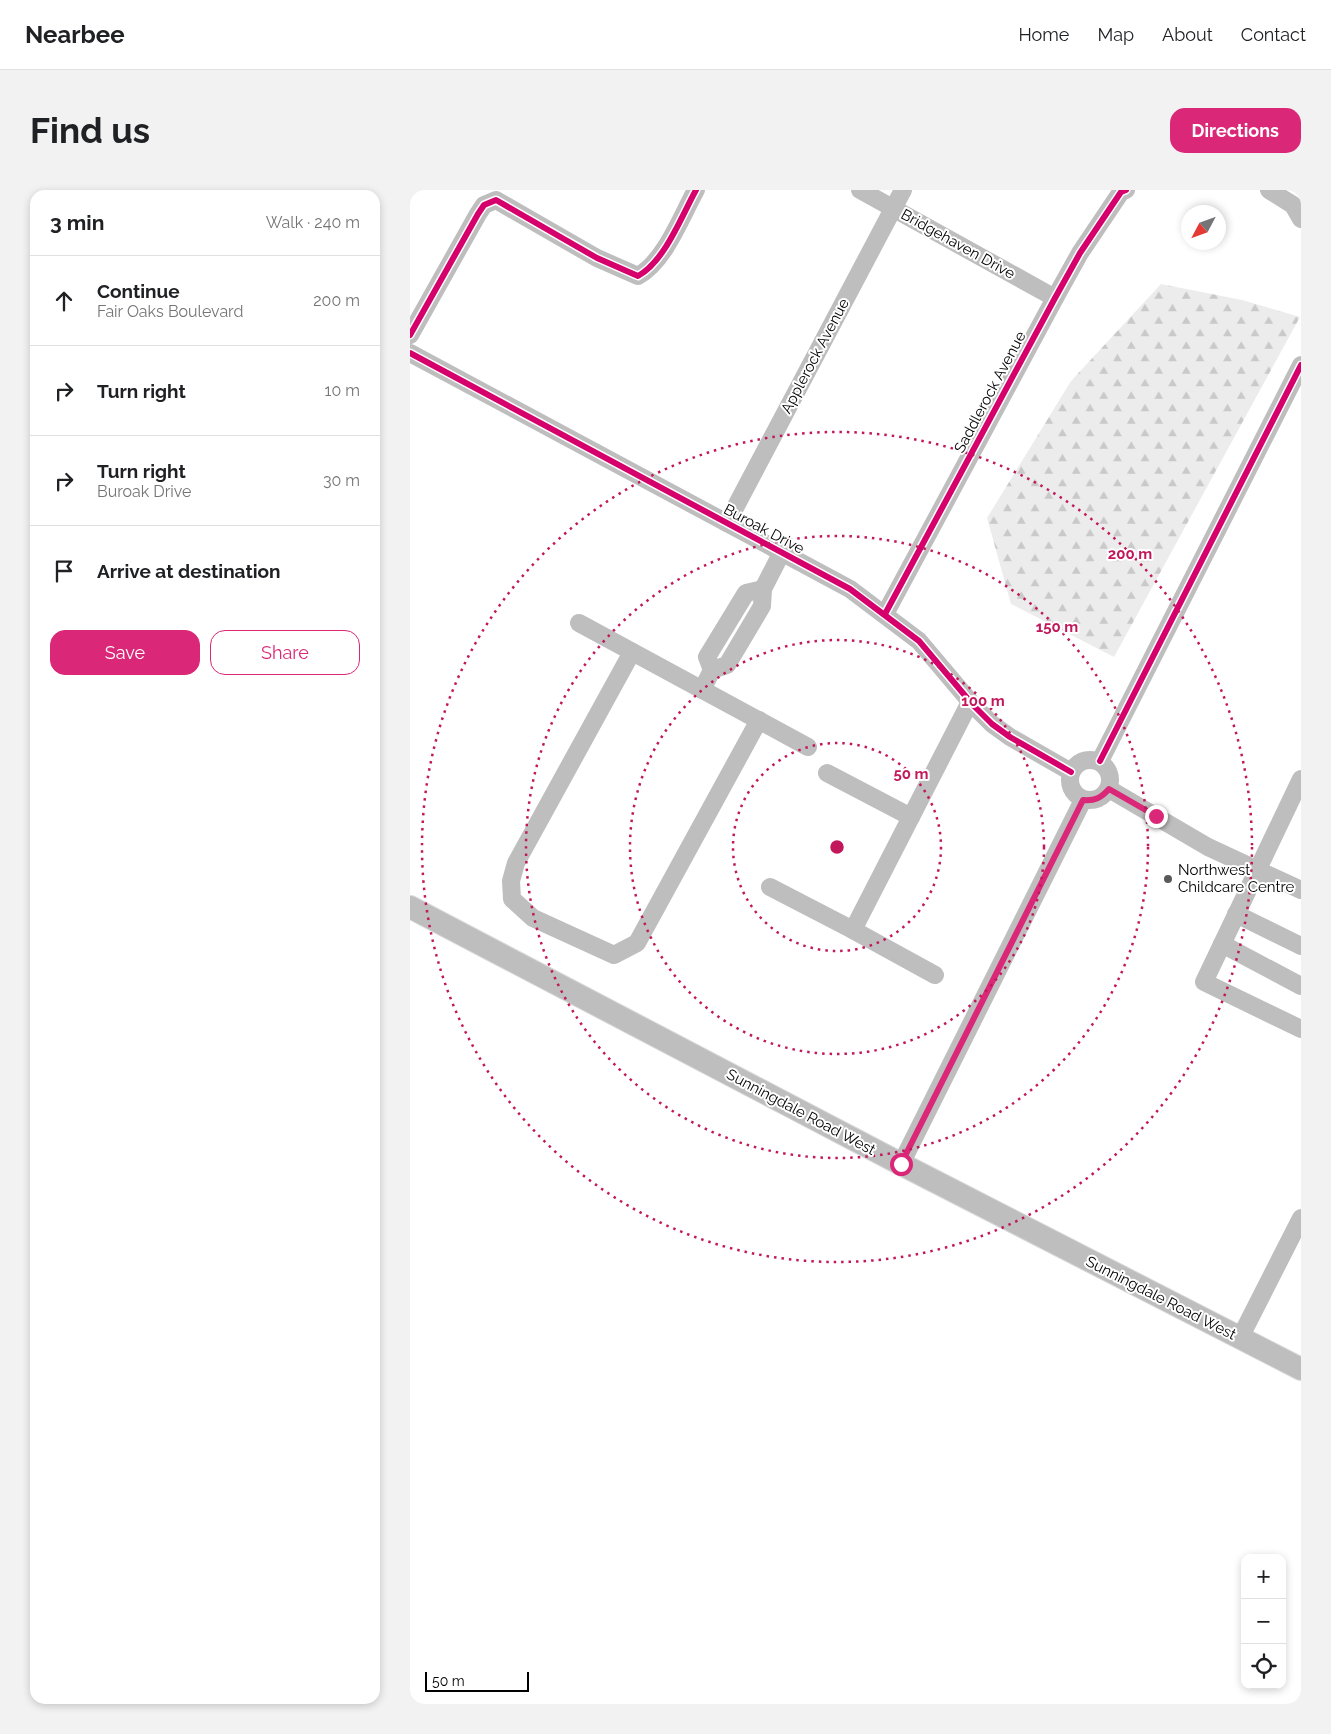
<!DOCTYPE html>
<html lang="en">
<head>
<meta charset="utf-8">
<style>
	body { margin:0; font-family:Raleway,sans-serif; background:#f2f2f2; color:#202124 }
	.controls { position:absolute; right:15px; bottom:15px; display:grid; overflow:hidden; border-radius:10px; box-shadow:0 2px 8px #0003 }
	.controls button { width:45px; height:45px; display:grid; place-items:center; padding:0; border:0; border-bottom:1px solid #e0e0e0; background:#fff; color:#202124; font:25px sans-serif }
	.compass { position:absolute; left:771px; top:15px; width:45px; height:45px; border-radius:50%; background:#fff; box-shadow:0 2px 8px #0003; rotate:229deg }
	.scale { position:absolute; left:15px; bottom:12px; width:104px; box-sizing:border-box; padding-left:5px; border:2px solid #000; border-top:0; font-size:14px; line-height:18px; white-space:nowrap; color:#000; -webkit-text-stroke:4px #fff; paint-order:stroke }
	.stop { position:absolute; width:15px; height:15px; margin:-11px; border:4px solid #db2777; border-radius:50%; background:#fff }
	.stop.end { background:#db2777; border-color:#fff; box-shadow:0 1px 5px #0008 }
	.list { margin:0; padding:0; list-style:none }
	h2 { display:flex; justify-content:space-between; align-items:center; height:65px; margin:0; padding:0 20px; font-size:21px }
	h2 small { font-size:16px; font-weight:400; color:#757577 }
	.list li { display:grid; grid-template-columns:32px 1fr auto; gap:15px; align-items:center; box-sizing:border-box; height:90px; padding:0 20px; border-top:1px solid #e0e0e0 }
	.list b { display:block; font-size:19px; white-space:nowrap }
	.list p { margin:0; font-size:16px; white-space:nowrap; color:#757577 }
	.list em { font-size:16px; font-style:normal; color:#757577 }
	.actions { display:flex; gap:10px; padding:15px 20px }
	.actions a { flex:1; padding:11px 0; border:1px solid #db2777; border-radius:15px; text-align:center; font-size:18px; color:#db2777 }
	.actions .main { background:#db2777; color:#fff }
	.icon { flex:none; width:28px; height:28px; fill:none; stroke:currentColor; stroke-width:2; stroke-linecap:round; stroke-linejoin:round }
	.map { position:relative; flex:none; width:891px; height:1514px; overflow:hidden; border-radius:15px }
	header { display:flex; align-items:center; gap:30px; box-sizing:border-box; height:70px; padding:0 25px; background:#fff; border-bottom:1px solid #e0e0e0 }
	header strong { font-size:24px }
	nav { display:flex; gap:28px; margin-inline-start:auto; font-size:18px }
	.intro { display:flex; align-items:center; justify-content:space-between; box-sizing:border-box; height:120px; padding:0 30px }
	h1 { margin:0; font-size:35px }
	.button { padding:12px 22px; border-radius:15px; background:#db2777; color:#fff; font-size:18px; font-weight:700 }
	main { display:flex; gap:30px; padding:0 30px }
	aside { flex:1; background:#fff; border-radius:15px; box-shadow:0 2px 8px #0003 }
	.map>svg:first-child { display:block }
</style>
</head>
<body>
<header>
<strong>Nearbee</strong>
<nav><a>Home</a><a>Map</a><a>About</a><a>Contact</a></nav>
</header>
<div class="intro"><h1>Find us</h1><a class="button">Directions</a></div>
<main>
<aside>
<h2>3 min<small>Walk · 240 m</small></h2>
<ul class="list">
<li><svg class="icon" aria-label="ahead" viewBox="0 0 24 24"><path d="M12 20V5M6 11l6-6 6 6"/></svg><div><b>Continue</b><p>Fair Oaks Boulevard</p></div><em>200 m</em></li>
<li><svg class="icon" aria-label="right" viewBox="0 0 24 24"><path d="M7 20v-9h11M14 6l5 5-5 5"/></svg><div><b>Turn right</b></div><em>10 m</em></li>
<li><svg class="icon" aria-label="right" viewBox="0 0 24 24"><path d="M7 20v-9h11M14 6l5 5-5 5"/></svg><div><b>Turn right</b><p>Buroak Drive</p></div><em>30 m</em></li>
<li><svg class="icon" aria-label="arrive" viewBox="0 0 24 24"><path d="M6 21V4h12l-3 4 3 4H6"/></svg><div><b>Arrive at destination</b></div></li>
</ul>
<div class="actions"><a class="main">Save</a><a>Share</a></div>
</aside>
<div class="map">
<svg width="891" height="1514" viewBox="0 0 891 1514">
	<defs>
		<pattern id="forest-firs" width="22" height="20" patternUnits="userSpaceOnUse" patternTransform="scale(1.25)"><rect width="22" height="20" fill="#ececec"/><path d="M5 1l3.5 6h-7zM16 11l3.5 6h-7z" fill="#c9c9c9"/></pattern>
	</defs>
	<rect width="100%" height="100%" fill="#fff"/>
	<polygon fill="url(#forest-firs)" points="751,94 832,110 890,127 704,467 601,414 577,328 661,191"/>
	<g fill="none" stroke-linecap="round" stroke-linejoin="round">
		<g stroke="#dbdbdb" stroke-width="24">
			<polyline id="major" points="0,717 491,974 891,1179"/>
		</g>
		<g stroke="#bebebe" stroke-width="18">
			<polyline points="450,0 645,108"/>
			<polyline points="859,0 883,15 891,29"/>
			<path d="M0,145L68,24L74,15L86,10L187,68L228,86C255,71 271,27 286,0"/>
			<polyline points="0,163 440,399 509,451 563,515 582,534 600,547 661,582"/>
			<polyline points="317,333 493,0"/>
			<polyline points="475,424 645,108 670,63 711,2 716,0"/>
			<polyline points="169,433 398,557"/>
			<polyline points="222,462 106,673 101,691 102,709 123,728 204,765 227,753 349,530"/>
			<polyline points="302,480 297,467 336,403 353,399"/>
			<polyline points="292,500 302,480 317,475 352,416 353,399 372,362"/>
			<circle cx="680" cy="590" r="20"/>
			<polyline points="690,571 891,175"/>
			<polyline points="417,583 501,627"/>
			<polyline points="891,589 794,792 891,839"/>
			<polyline points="699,599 798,657 891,700"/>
			<polyline points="360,697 443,740"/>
			<polyline points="826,724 891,756"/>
			<polyline points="812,754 891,796"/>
			<polyline points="525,785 443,740 560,512"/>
			<polyline points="491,974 673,610"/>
			<polyline points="830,1148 891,1028"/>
		</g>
		<use href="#major" stroke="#bebebe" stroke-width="22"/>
		<g stroke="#fff" stroke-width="9">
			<g id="cycleway">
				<path d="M0,145L68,24L74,15L86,10L187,68L228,86C255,71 271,27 286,0"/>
				<polyline points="0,163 440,399 509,451 563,515 582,534 600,547 661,582"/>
				<polyline points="475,424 645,108 670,63 711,2 716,0"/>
				<polyline points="690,571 891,175"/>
			</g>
		</g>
		<use href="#cycleway" stroke="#d6006c" stroke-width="6"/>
	</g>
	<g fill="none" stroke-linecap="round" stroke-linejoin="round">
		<path stroke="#db2777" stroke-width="6" d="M491,974L673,610C685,611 691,608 699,599L746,626"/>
	</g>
	<g fill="none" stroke="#c2185b" stroke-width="2.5" stroke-dasharray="2.5 5">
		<circle cx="427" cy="657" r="104"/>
		<circle cx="427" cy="657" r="207"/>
		<circle cx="427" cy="657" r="311"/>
		<circle cx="427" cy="657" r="415"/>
	</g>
	<circle fill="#595959" stroke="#fff" stroke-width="2" cx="758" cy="689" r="5"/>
	<g text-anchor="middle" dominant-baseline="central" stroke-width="4" stroke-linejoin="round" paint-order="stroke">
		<g font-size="15" fill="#000" stroke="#fff">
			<text transform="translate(548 54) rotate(29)">Bridgehaven Drive</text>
			<text transform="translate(405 166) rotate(-62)">Applerock Avenue</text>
			<text transform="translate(580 202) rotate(-62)">Saddlerock Avenue</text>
			<text transform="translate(354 339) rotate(28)">Buroak Drive</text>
			<text transform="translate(391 922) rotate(28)">Sunningdale Road West</text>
			<text transform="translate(751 1108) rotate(27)">Sunningdale Road West</text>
		</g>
		<g font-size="15" fill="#000" stroke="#fff" text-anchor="start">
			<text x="768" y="680">Northwest<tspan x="768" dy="17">Childcare Centre</tspan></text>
		</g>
	</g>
	<circle cx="427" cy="657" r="8" fill="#c2185b" stroke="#fff" stroke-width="2.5"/>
	<g font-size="15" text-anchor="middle" font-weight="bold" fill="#c2185b" stroke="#fff" stroke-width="4" stroke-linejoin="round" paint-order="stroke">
		<text x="720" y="369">200 m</text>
		<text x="647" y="442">150 m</text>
		<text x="573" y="516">100 m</text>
		<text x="501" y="589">50 m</text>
	</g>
</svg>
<div class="controls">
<button>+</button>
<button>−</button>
<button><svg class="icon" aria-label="locate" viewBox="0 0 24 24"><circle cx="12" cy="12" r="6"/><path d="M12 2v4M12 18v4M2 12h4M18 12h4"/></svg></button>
</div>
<svg class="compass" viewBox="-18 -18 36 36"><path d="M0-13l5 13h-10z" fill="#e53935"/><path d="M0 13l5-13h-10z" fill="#757577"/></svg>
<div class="scale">50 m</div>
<div class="stop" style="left:491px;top:974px"></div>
<div class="stop end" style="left:746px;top:626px"></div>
</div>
</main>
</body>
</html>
